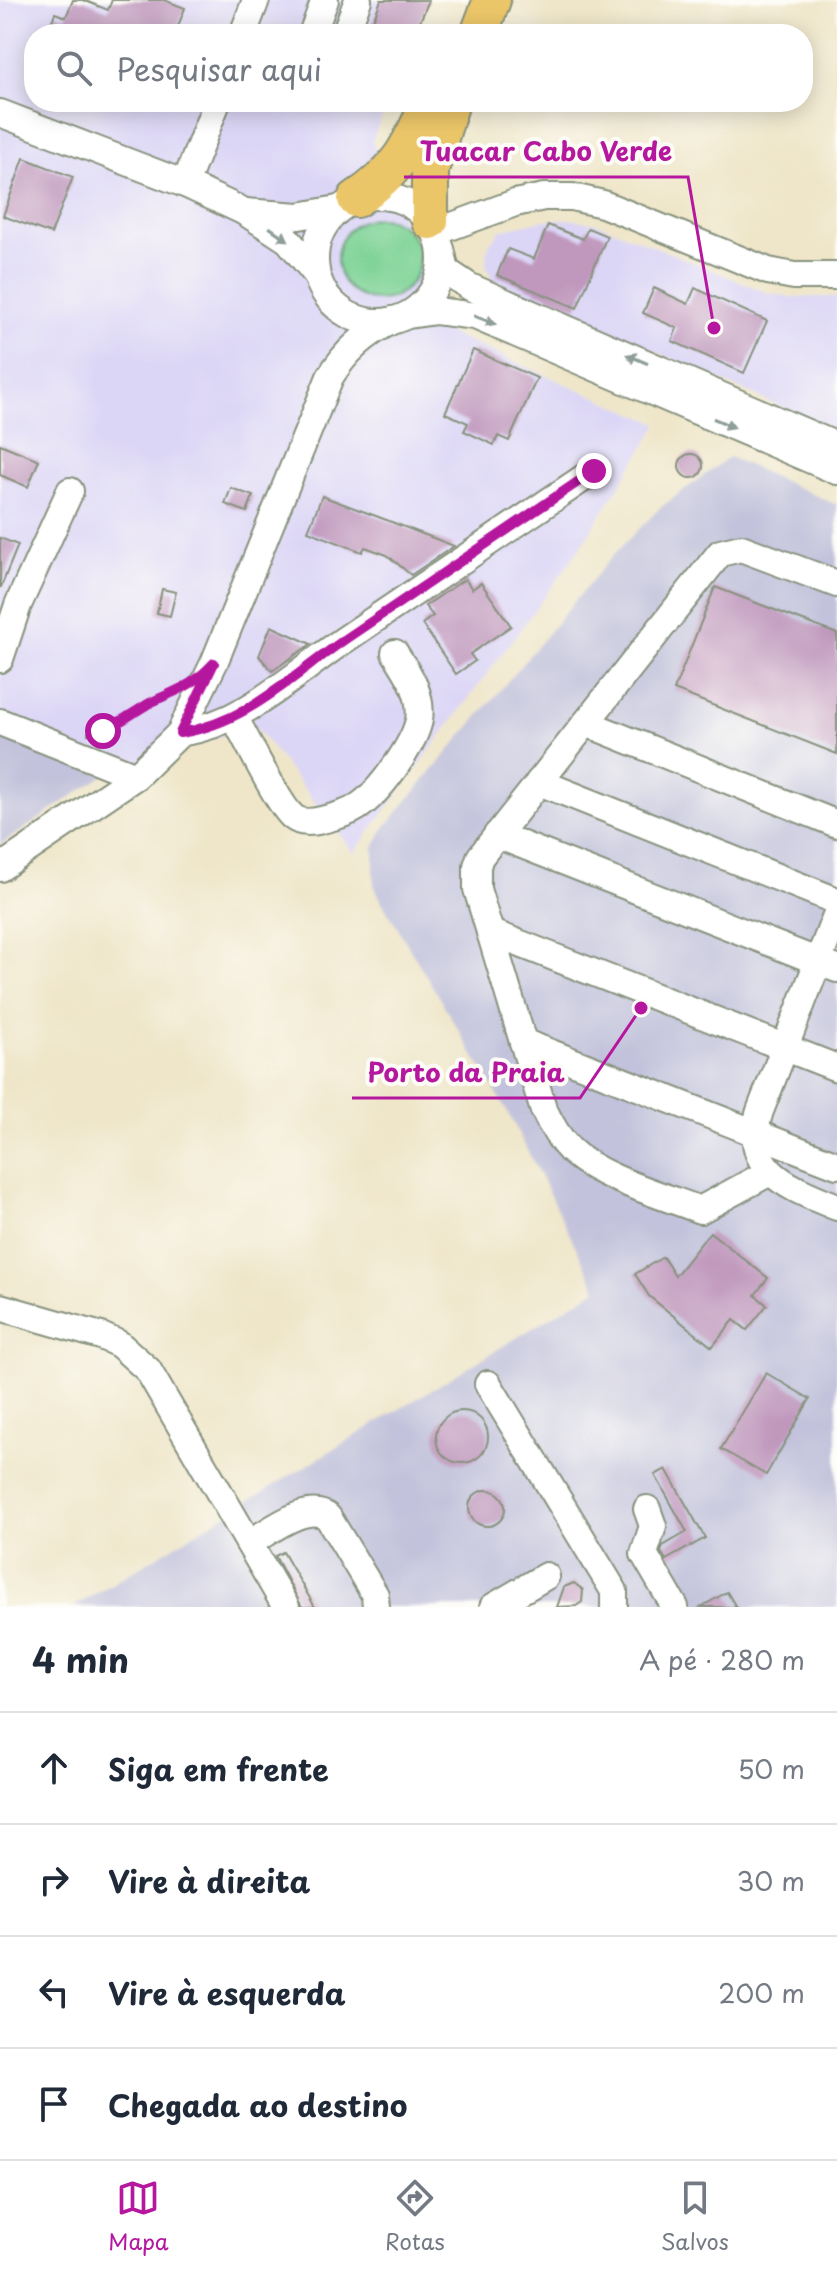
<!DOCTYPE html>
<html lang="pt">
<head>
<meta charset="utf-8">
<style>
	body { margin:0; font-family:"Playpen Sans",sans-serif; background:#f2f2f3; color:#1f2937 }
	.stop { position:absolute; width:24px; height:24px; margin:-18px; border:6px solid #b5179e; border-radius:50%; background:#fff }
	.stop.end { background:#b5179e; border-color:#fff; box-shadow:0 2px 8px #0008 }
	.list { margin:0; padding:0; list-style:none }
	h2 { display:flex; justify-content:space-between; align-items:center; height:104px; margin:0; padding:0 32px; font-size:34px }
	h2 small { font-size:26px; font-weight:400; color:#747a83 }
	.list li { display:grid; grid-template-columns:52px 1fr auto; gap:24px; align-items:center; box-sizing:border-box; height:112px; padding:0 32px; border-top:2px solid #e0e1e3 }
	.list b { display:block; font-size:30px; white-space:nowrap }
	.list em { font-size:26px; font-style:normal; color:#747a83 }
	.icon { flex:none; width:44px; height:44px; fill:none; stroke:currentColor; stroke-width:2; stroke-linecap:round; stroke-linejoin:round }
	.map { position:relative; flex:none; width:837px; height:1607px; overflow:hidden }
	.search { position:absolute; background:#fff; box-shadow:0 4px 20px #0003; left:24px; right:24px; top:24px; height:88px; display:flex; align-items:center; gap:20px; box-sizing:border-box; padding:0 28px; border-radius:32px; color:#747a83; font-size:30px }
	.sheet { height:552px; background:#fff }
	nav { display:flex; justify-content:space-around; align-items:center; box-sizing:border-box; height:112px; border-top:2px solid #e0e1e3; background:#fff; font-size:22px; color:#747a83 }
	nav a { display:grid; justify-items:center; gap:4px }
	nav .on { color:#b5179e }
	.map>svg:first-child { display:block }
</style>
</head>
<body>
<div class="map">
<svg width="837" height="1607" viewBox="0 0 837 1607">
	<rect width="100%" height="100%" fill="#fdfcf7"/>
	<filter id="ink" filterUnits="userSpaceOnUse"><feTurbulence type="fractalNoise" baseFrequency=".0125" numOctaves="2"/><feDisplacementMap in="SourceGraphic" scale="16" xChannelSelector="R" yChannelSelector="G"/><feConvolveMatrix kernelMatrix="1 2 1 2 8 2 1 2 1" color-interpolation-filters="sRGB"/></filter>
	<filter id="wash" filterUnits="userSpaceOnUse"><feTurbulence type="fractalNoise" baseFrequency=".006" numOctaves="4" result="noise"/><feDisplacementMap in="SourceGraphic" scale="32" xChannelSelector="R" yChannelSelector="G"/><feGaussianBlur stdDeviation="1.8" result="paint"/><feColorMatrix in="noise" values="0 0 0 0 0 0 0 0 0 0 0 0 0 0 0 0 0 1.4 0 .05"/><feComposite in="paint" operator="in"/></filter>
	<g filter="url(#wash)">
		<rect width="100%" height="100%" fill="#efe6c9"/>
		<g fill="#dcd6f6">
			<polygon points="0,0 428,0 415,34 34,34 34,102 388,102 372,141 448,333 659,424 571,561 354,853 254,725 104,775 0,733"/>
			<polygon points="568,219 597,223 768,293 791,297 837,297 837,432 492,279 486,265 487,250 490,243 501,230 543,220"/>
		</g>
		<g fill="#c2c2dc">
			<polygon points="729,457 837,505 837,1607 74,1607 597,1289 509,1114 382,902 374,885 374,847 383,830 616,552 660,508"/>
			<polygon points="0,733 104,775 0,845"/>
		</g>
		<circle fill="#7ed396" stroke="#4e8865" stroke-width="2" cx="378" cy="259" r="41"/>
		<g id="blocks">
			<g fill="#c098bd">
				<polygon points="73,0 83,0 108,10 112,0 164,0 185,8 175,34 47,34 55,13 66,17"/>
				<polygon points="381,0 429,0 415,34 391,34 371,26"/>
				<polygon points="24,158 73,177 51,234 3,216"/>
				<polygon points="548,225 583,239 588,228 607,236 577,308 497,275 508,249 534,259"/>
				<polygon points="654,288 688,304 695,288 767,321 744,373 672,341 677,328 643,313"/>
				<polygon points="473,350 537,378 509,441 498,436 494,445 464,431 468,423 445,413"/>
				<polygon points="0,444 39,460 28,487 0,475"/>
				<circle cx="691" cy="466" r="12"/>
				<polygon points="231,488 253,496 247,512 225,504"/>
				<polygon points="322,496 376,516 454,546 411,575 387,555 365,547 362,552 308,531"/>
				<polygon points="0,538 18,545 1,587 0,587"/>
				<polygon points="465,579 472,589 481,583 511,626 470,654 475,661 456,674 422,624 433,616 425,606"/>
				<polygon points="715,587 837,634 837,754 674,690"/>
				<polygon points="162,589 176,592 170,616 157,613"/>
				<polygon points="271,626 311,644 272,671 259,656"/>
				<polygon points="710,1232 768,1278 755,1295 767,1305 747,1330 734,1320 712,1347 649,1296 635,1274 663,1257 675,1276"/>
				<polygon points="766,1373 810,1399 766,1475 721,1449"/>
				<circle cx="462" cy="1437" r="26"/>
				<polygon points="666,1469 705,1538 666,1560 661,1552 663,1546 687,1532 655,1475"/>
				<circle cx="487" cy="1508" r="18"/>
				<polygon points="283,1552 315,1607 302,1607 275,1556"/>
				<polygon points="574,1583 583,1590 582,1602 576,1606 557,1607 564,1587"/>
				<polygon points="727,1592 736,1607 701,1607"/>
			</g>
		</g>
	</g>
	<g filter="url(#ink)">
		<use href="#blocks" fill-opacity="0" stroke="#87927e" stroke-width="2"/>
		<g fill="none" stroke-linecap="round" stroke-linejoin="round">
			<g stroke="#87927e" stroke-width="30">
				<g id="minor">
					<polyline points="243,34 256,0"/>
					<polyline points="312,34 325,0"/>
					<polyline points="345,34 358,0"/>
					<polyline points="0,113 185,184 245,212"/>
					<polyline points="185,184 217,102"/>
					<circle cx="378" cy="259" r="63"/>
					<polyline points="436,232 515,203 544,197 572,197 603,204 768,271 794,276 837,276"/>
					<polyline points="441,249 446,271 470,287 837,446"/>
					<polyline points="316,274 288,240 245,212 299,216 338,209"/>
					<polyline points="408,315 436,311 475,316 837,471"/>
					<polyline points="0,659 18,605 70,491"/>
					<path d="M234,717C246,737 278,805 293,817C301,824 313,822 322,820C333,817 347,814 356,808C378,795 414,745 419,720C423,694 408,673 395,653"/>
					<polyline points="0,722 136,776"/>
					<polyline points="586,723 837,824"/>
					<path d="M180,733C247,723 292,675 347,638C429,583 511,527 594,471"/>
					<polyline points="539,782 837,901"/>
					<polyline points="497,835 837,969"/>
					<path d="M0,868L136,776L180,733L214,663L330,377C346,351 365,334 393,320"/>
					<path d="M837,913L760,1111C740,1172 792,1188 837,1207"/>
					<polyline points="490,932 837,1068"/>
					<polyline points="523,1042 837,1165"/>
					<path d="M770,1172L700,1210C662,1195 599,1178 570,1150C558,1138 550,1123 543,1108L477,889V866L480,857L720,553L741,548L837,584"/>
					<polyline points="0,1307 101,1336 119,1344 148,1370 286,1607"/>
					<polyline points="488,1384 614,1591 614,1607"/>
					<polyline points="647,1509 653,1526 644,1554 675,1607"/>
					<path d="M249,1543C269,1532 307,1501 328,1517L375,1595L376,1607"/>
					<polyline points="493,1607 546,1576"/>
				</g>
			</g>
			<g stroke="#87927e" stroke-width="40">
				<g id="highway">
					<polyline points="479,34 492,0"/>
					<path d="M356,199C398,171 410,147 429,102"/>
					<polyline points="430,221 430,170 451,102"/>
				</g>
			</g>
			<polyline stroke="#87927e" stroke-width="3" stroke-dasharray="6 6" stroke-linecap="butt" points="87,734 103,731 148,704 177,692"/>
			<use href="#minor" stroke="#fff" stroke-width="26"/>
			<use href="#highway" stroke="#ebc669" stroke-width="36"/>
		</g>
		<defs><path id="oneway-solid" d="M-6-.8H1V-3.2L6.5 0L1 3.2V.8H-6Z" transform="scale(2)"/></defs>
		<g fill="#8f9e9a">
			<use href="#oneway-solid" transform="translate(279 234) rotate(35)"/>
			<use href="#oneway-solid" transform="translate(485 320) rotate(21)"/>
			<use href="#oneway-solid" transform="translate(637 359) rotate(-157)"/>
			<use href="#oneway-solid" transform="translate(724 423) rotate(23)"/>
		</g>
	</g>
	<g fill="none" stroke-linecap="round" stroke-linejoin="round" filter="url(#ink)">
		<path stroke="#b5179e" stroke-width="10" d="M103,731C119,723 133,713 148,704C177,689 190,689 214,663L180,733C247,723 293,675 347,638C429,583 511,527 594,471"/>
	</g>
	<path fill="none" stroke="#b5179e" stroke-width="3" d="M714 328L688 177H404M641 1008L580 1098H352"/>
	<g fill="#b5179e" stroke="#fdfcf7" stroke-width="3">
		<circle cx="714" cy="328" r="8"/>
		<circle cx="641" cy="1008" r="8"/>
	</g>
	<g font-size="26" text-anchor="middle" font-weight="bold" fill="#b5179e" stroke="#fdfcf7" stroke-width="8" stroke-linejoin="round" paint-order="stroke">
		<text x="546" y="161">Tuacar Cabo Verde</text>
		<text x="466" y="1082">Porto da Praia</text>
	</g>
</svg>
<div class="stop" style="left:103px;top:731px"></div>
<div class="stop end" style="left:594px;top:471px"></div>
<div class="search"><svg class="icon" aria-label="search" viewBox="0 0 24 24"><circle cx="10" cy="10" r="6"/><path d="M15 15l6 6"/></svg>Pesquisar aqui</div>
</div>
<section class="sheet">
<h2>4 min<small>A pé · 280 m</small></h2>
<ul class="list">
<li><svg class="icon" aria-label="ahead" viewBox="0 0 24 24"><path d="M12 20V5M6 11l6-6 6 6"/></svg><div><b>Siga em frente</b></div><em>50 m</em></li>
<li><svg class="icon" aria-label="right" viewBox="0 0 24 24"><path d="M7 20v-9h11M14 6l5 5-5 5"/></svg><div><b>Vire à direita</b></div><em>30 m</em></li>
<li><svg class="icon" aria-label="left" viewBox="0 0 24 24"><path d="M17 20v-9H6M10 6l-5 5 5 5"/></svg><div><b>Vire à esquerda</b></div><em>200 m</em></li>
<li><svg class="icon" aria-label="arrive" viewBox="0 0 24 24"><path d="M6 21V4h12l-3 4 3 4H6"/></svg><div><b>Chegada ao destino</b></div></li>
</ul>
</section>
<nav>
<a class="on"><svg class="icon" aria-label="map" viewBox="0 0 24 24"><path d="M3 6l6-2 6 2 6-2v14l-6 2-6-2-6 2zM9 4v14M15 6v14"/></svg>Mapa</a>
<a><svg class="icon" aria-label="directions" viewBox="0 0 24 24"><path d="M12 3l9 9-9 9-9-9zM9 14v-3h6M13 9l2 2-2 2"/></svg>Rotas</a>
<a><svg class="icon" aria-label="saved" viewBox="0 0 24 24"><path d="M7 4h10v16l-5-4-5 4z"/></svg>Salvos</a>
</nav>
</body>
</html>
